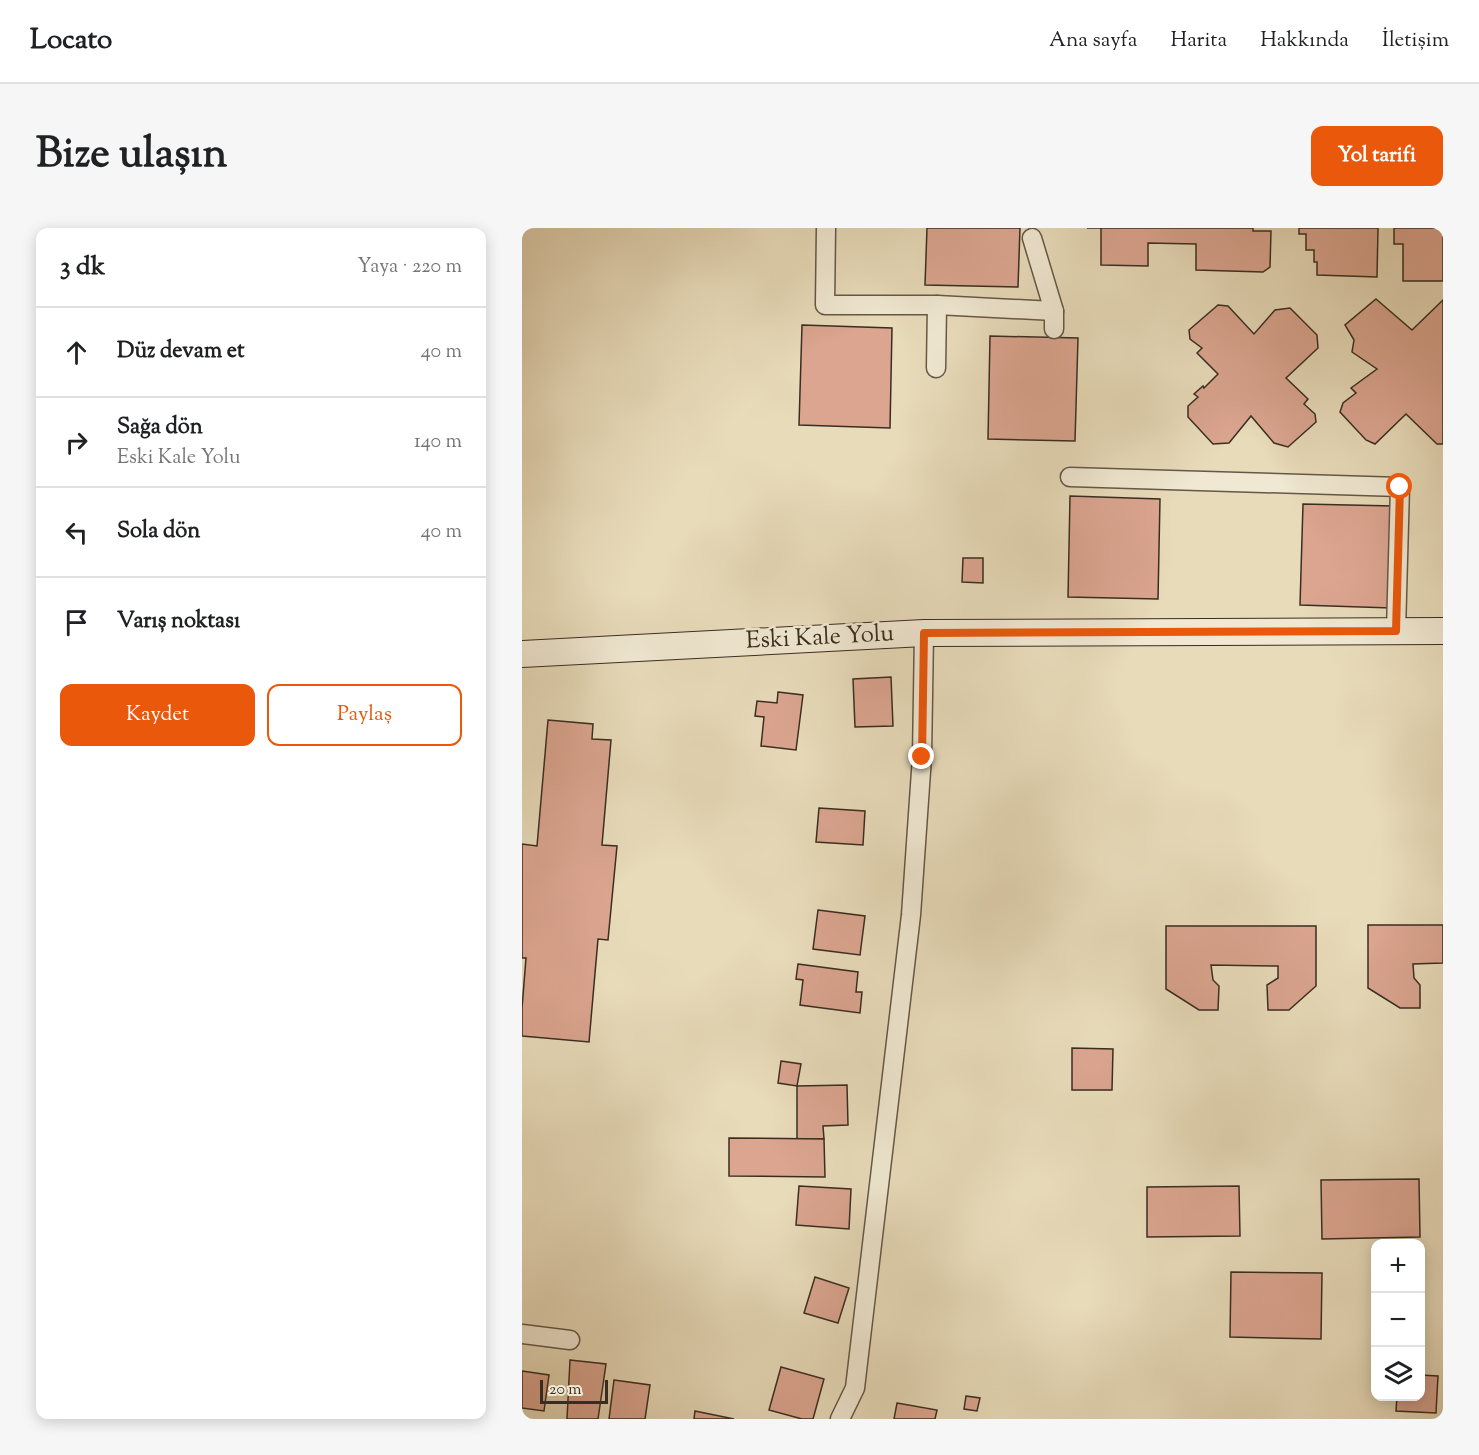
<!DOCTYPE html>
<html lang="tr">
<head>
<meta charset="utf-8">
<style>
	body { margin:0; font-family:"Sorts Mill Goudy",serif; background:#f6f6f6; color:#202124 }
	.controls { position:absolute; right:18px; bottom:18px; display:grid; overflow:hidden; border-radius:12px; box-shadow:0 3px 15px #0003 }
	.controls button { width:54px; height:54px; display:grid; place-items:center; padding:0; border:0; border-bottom:2px solid #e0e0e0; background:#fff; color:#202124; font:30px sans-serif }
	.scale { position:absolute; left:18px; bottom:15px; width:68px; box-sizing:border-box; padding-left:6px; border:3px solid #392d21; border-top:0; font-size:16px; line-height:21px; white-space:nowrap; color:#392d21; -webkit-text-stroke:4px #f0e8d2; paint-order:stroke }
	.stop { position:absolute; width:18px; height:18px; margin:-14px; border:4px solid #ea580c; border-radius:50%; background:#fff }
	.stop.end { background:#ea580c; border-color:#fff; box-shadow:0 2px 6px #0008 }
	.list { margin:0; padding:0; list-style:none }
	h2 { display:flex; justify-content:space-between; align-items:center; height:78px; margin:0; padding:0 24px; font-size:26px }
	h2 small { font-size:20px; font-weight:400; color:#757577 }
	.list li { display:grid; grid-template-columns:39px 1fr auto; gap:18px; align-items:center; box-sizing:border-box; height:90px; padding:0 24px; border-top:2px solid #e0e0e0 }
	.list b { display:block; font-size:22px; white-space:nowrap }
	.list p { margin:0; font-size:20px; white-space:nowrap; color:#757577 }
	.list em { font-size:20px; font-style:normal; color:#757577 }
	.actions { display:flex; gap:12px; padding:18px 24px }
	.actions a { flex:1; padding:14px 0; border:2px solid #ea580c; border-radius:12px; text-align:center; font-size:21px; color:#ea580c }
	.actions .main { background:#ea580c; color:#fff }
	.icon { flex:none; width:33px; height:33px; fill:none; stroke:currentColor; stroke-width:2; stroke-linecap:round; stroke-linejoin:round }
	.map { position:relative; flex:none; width:921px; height:1191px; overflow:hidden; border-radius:12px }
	header { display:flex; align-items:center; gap:36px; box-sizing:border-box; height:84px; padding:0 30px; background:#fff; border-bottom:2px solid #e0e0e0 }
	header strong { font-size:28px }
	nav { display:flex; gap:33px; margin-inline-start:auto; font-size:21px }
	.intro { display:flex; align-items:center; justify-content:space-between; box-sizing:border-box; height:144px; padding:0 36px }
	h1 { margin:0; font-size:42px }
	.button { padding:15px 27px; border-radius:12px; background:#ea580c; color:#fff; font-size:21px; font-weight:700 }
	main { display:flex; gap:36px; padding:0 36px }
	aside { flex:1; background:#fff; border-radius:12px; box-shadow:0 3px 15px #0003 }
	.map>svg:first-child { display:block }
</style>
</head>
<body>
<header>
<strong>Locato</strong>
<nav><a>Ana sayfa</a><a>Harita</a><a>Hakkında</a><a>İletişim</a></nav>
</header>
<div class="intro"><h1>Bize ulaşın</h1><a class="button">Yol tarifi</a></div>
<main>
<aside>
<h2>3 dk<small>Yaya · 220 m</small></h2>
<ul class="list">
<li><svg class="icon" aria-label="ahead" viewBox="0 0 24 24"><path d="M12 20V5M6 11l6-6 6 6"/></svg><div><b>Düz devam et</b></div><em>40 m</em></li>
<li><svg class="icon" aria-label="right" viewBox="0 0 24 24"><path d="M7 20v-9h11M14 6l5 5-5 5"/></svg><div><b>Sağa dön</b><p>Eski Kale Yolu</p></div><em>140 m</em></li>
<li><svg class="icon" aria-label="left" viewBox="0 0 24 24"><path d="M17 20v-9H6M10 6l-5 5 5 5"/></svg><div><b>Sola dön</b></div><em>40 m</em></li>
<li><svg class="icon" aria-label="arrive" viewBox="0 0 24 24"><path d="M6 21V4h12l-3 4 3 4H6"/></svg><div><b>Varış noktası</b></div></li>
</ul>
<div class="actions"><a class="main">Kaydet</a><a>Paylaş</a></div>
</aside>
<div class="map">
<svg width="921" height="1191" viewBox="0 0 921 1191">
	<rect width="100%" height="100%" fill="#e8dbba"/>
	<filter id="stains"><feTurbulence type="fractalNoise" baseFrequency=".00333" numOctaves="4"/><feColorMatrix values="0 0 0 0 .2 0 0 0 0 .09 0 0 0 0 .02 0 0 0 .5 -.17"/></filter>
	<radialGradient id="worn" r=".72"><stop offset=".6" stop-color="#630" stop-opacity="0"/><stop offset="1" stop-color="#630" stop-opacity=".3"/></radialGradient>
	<g fill="#dba590" stroke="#392d21" stroke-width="1.5">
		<polygon points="405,0 498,0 496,59 403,57"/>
		<polygon points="565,0 731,0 731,3 749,3 748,39 741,44 674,42 674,16 626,15 626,38 579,37 579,0"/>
		<polygon points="777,0 856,0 855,49 795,47 795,34 792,34 792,22 784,22 784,6 777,6"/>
		<polygon points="872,0 921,0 921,53 881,53 881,16 872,16"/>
		<polygon points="854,71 890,102 921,72 921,216 915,216 884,186 853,216 844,212 818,184 821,175 834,165 829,160 855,141 830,124 832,112 823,97"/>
		<polygon points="696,77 706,78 732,106 753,82 768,80 795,107 796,120 764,150 786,171 782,176 793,186 794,194 766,219 752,215 729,188 707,215 691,216 666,189 666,178 676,169 672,166 681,158 682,160 696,146 675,125 680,120 668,111 667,102"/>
		<polygon points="280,97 370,100 368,200 277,197"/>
		<polygon points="468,108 556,110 553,213 466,211"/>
		<polygon points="548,268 638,271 636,371 546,369"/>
		<polygon points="781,276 872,278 869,380 778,377"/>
		<polygon points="441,330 461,330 461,355 440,354"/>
		<polygon points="369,449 371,498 333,499 331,451"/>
		<polygon points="256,464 281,467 274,522 239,518 242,489 233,488 235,473 255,475"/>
		<polygon points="26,492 71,496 70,511 89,512 80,617 95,618 86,712 76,711 67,814 0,808 0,780 4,730 0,730 0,616 15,618"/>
		<polygon points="297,580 343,583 341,617 294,614"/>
		<polygon points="296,682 343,688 338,727 291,721"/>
		<polygon points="846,697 921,697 921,735 891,736 892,750 898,757 898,780 878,780 846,760"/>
		<polygon points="644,698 794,698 794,758 767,782 746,782 745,757 756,750 756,738 689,737 691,752 697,758 696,782 677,782 644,761"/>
		<polygon points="276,736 336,744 334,764 340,764 338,785 278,777 281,752 274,751"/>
		<polygon points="550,820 591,821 590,862 550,862"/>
		<polygon points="259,833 279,836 275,858 256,855"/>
		<polygon points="325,857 326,897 301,898 302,911 275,911 275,858"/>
		<polygon points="207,910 302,911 303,949 207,948"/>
		<polygon points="897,951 898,1009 800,1011 799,952"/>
		<polygon points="277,958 329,961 327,1001 274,997"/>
		<polygon points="717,958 718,1008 625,1009 625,959"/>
		<polygon points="709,1044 800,1045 799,1111 708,1109"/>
		<polygon points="293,1049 327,1060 316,1095 282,1085"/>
		<polygon points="48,1132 84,1136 76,1191 45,1191"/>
		<polygon points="259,1139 302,1151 291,1191 280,1191 247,1182"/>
		<polygon points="0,1143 27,1147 22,1183 0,1180"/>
		<polygon points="898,1147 916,1148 914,1185 874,1183 875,1168 898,1168"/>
		<polygon points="92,1152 128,1157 123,1191 87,1191"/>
		<polygon points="444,1168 458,1170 455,1183 442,1181"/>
		<polygon points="375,1175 415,1182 413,1191 372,1191"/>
		<polygon points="173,1183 212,1191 172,1191"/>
	</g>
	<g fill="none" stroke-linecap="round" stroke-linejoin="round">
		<g stroke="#655847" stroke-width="21">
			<g id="street">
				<polyline points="304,0 303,77 415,77 532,83"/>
				<polyline points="510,10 532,83 532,101"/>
				<polyline points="414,140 415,77"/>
				<polyline points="548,249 878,259 874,403"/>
				<polyline points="0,1106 48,1112"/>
				<polyline points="318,1191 333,1160 389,687 400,529 402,405"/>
			</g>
		</g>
		<g stroke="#392d21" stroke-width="28">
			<polyline id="secondary" points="0,426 402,405 921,403"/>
		</g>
		<use href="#street" stroke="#f0e8d2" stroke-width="18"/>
		<use href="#secondary" stroke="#f0e8d2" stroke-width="26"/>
	</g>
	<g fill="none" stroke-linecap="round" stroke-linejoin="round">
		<polyline stroke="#ea580c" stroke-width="8" points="400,529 402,405 874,403 878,259"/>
	</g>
	<g text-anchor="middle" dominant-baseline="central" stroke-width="5" stroke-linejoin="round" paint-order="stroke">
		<g font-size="24" fill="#392d21" stroke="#f0e8d2">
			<text transform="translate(298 410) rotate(-3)">Eski Kale Yolu</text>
		</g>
	</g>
	<rect width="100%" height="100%" filter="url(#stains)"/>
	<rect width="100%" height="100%" fill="url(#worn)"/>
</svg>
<div class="controls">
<button>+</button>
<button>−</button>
<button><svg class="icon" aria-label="layers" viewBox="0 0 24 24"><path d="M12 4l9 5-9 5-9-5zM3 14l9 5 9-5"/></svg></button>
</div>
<div class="scale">20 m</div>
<div class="stop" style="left:878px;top:259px"></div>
<div class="stop end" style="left:400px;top:529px"></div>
</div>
</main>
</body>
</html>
